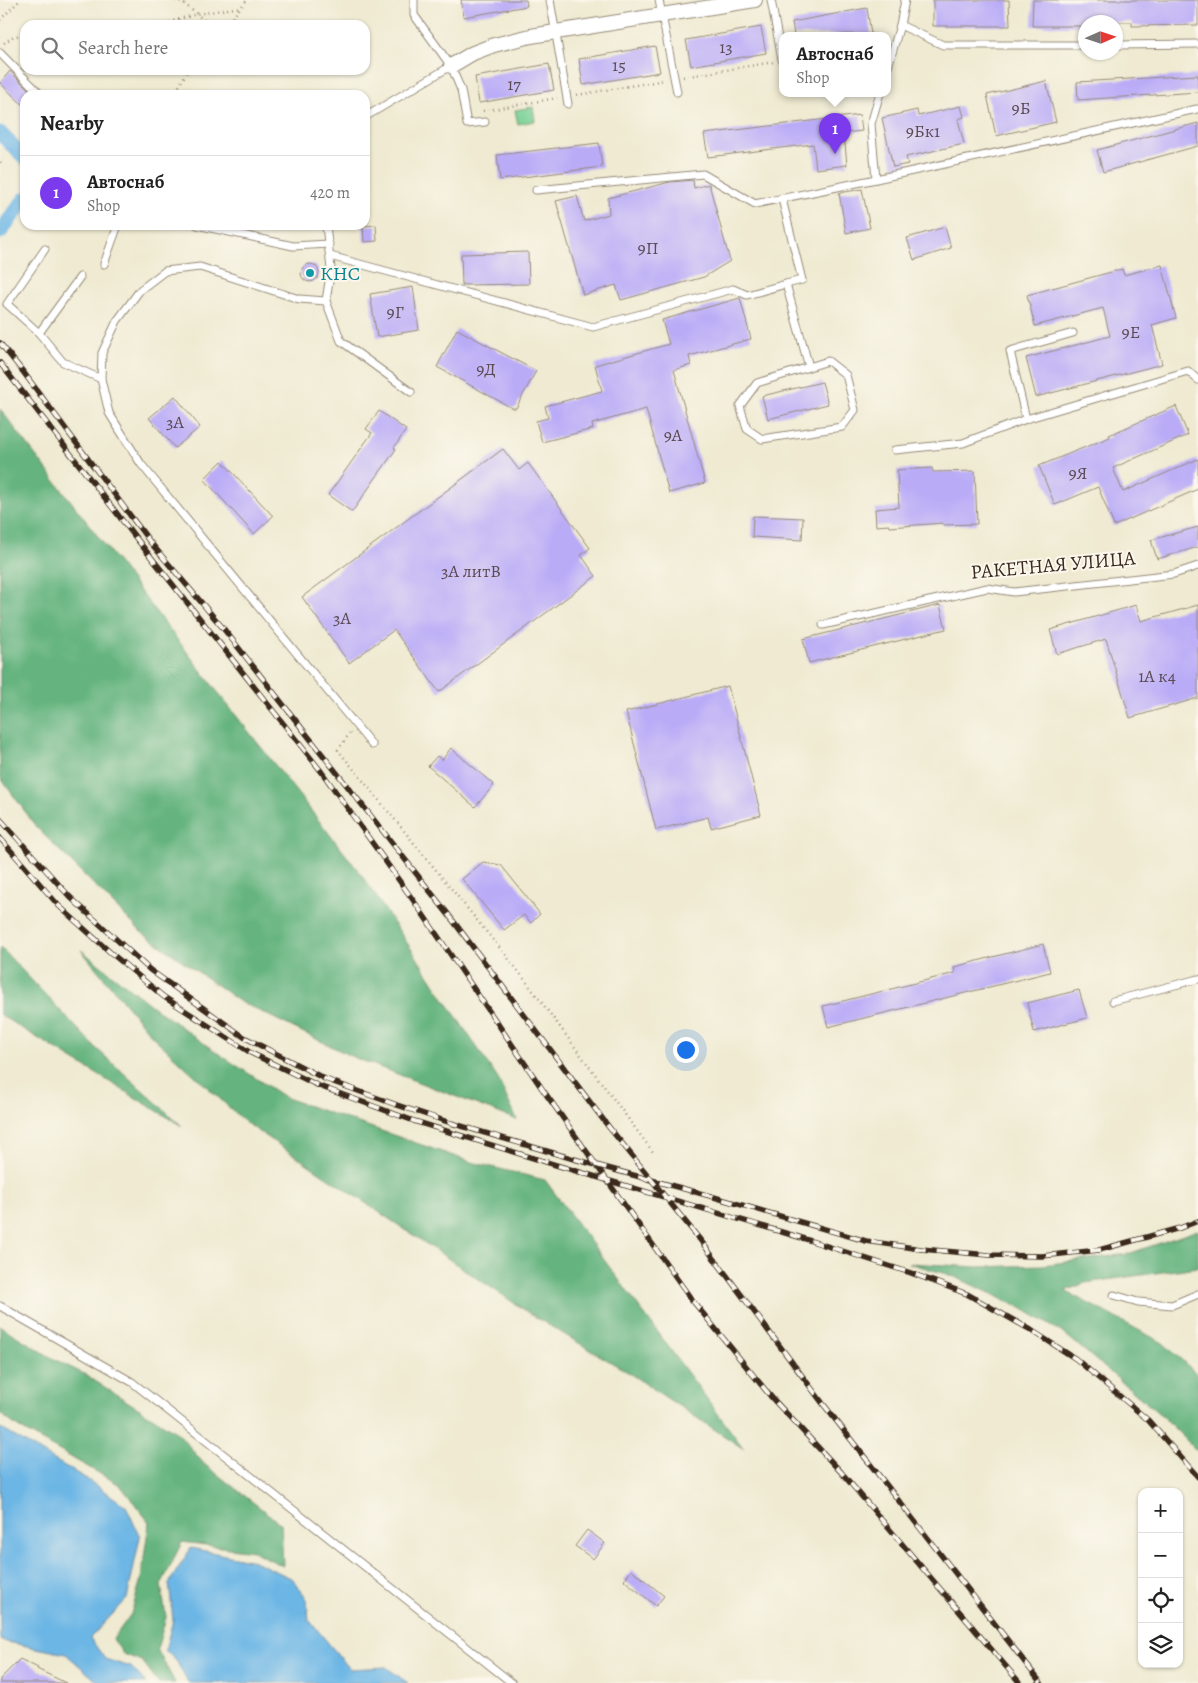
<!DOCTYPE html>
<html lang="en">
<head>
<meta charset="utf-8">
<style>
	body { margin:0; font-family:Alegreya,serif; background:#f2f2f2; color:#222 }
	.controls { position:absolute; right:15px; bottom:15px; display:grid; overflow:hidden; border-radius:10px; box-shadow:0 1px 4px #0004 }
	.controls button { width:45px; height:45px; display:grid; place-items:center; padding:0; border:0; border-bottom:1px solid #e0e0e0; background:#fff; color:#222; font:25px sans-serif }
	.compass { position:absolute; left:1078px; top:15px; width:45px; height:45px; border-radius:50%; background:#fff; box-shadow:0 1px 4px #0004; rotate:87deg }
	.you { position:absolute; left:685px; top:1049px; width:18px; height:18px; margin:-12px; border:4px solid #fff; border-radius:50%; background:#1a73e8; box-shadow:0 0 0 8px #1a73e833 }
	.badge { display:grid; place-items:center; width:32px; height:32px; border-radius:50%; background:#7c3aed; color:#fff; font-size:16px; font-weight:700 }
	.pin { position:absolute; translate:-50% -41px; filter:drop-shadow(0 1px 2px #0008) }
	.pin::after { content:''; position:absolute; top:26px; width:18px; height:15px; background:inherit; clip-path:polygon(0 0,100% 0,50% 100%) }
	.popup { position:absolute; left:779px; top:32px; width:112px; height:65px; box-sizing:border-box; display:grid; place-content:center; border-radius:10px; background:#fff; filter:drop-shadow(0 1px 4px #0005); font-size:16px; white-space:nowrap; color:#767676 }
	.popup b { font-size:19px; color:#222 }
	.popup::after { content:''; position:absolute; left:50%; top:100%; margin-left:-10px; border:10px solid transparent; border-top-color:#fff }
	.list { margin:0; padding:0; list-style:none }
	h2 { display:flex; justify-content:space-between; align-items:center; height:65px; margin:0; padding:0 20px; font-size:21px }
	h2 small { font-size:16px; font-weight:400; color:#767676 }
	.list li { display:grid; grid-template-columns:32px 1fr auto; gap:15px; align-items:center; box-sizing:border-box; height:75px; padding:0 20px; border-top:1px solid #e0e0e0 }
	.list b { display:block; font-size:19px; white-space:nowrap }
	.list p { margin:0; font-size:16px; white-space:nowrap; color:#767676 }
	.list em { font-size:16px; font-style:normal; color:#767676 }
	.icon { flex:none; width:28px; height:28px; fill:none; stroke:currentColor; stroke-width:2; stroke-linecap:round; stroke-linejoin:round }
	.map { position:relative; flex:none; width:1198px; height:1683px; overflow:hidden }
	.search { position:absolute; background:#fff; box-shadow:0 1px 4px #0004; left:20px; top:20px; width:350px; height:55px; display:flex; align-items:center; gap:12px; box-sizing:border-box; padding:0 18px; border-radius:15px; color:#767676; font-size:19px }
	.panel { position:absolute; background:#fff; box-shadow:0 1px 4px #0004; left:20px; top:90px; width:350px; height:140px; border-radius:15px }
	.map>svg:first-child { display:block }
</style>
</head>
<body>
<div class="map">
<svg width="1198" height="1683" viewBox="0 0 1198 1683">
	<rect width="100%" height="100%" fill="#fbf7ec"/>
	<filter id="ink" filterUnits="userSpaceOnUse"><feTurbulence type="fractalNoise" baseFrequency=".02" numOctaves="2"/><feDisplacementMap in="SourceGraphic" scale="10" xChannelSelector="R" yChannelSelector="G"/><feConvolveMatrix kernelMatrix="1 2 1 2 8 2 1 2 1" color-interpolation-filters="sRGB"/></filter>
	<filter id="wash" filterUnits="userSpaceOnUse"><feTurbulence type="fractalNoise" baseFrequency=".0096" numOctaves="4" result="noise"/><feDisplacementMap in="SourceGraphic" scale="20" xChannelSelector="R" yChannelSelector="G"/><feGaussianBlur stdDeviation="1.12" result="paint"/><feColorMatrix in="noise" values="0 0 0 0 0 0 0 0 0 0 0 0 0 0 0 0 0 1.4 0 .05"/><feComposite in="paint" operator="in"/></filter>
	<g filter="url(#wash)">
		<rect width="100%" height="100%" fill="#efead1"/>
		<polygon fill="#7cd296" stroke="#5c7e5a" points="533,107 535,121 518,124 515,110"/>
		<g fill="#65b47f" stroke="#506f4e">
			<polygon points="0,409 223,699 361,874 498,1079 517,1120 353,1057 239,1001 140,931 37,828 0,777"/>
			<polygon points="0,947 97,1049 182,1126 0,1015"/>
			<polygon points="81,950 152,1006 216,1052 286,1098 471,1162 545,1180 744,1449 626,1371 535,1317 245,1122 152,1036"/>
			<polygon points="1198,1230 1198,1267 1085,1283 1065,1291 1163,1343 1198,1375 1198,1452 1162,1416 1066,1335 1020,1307 953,1276 909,1263 978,1267 1043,1265 1128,1254"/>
			<polygon points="0,1326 54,1359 84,1374 179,1434 204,1464 281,1524 283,1566 253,1551 182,1542 161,1585 166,1617 157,1649 175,1683 159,1683 142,1661 123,1654 113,1639 131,1614 141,1579 149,1522 120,1485 21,1429 0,1414"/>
		</g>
		<g fill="#6cb6e5" stroke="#547082">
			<polygon points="0,1428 85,1478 126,1506 140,1537 127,1599 90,1638 105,1659 131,1667 146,1683 99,1683 66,1654 2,1641 0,1638"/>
			<polygon points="191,1548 254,1561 293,1579 307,1600 309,1620 350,1669 386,1667 408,1683 188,1683 177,1662 165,1650 173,1620 169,1583"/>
		</g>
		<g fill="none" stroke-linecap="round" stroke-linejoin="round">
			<g stroke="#6cb6e5" stroke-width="15">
				<polyline points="0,133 25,158"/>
				<polyline points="0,232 25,199"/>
			</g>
		</g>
		<g id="blocks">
			<g fill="#baabf7">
				<polygon points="461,0 526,0 527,6 464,17"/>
				<polygon points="933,0 1009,0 1010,26 933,26"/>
				<polygon points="1033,0 1198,0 1198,25 1132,26 1132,22 1086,22 1086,26 1032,26"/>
				<polygon points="867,8 871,34 794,35 792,22"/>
				<polygon points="761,27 766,53 691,66 686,40"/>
				<polygon points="655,46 660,72 583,85 579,59"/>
				<polygon points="549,64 554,90 479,103 475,77"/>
				<polygon points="10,71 34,95 25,95 25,107 0,83"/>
				<polygon points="1198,75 1198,92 1078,100 1077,82"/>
				<polygon points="1046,81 1056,122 996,136 987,95"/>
				<polygon points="961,106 964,117 958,119 964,144 906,157 908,164 893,167 882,118 917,110 918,116"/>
				<polygon points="860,115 862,131 844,133 847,165 816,169 813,144 708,157 704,134"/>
				<polygon points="1198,123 1198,146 1103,172 1097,150"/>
				<polygon points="599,143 602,167 500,180 497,155"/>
				<polygon points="693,180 694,188 709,184 730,261 704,277 621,300 616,285 583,295 556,201 577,196 584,221 609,214 608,198 670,182"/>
				<polygon points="862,189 870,228 846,233 839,193"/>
				<polygon points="376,225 377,241 364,242 363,226"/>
				<polygon points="945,227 951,248 914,260 907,238"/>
				<polygon points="528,252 529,284 462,285 461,254"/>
				<circle cx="310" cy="273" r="9"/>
				<polygon points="1162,265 1176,318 1152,325 1162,364 1036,397 1026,358 1110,336 1103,308 1035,326 1027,295 1122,269 1124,275"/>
				<polygon points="413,287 419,330 377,337 370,294"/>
				<polygon points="740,298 751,339 689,356 691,365 674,370 705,483 669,493 646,409 592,424 593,429 542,442 536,421 548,418 545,406 602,391 595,365 669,344 662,320"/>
				<polygon points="457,329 536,371 516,408 512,408 437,367"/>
				<polygon points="822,382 828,404 768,419 762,396"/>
				<polygon points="175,396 200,427 175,448 149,418"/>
				<polygon points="1176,406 1188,435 1113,468 1123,492 1198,459 1198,489 1114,526 1098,487 1055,505 1039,466 1110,437 1109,435"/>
				<polygon points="379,411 406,430 394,448 396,449 352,512 328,495 372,433 366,429"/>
				<polygon points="503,449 519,470 528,463 590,548 581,555 596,576 439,692 394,630 349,663 302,597"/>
				<polygon points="222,461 273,516 254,534 204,479"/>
				<polygon points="932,468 933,472 975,471 977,524 943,525 943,523 890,527 889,525 876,526 875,509 899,507 897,470"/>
				<polygon points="753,516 803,518 802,540 752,537"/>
				<polygon points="1198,527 1198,547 1157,559 1151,540"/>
				<polygon points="940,605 946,629 809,663 803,639"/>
				<polygon points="1136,605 1141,621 1198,605 1198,698 1130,718 1106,639 1057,654 1050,630"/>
				<polygon points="728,686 761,815 711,828 708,817 656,830 626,712"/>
				<polygon points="451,748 494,785 475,807 428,766 437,756 442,760"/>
				<polygon points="483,862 501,865 540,914 531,923 524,915 504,930 462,879"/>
				<polygon points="1043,944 1050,972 828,1027 823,1006 955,973 954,967"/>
				<polygon points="1079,990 1087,1018 1034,1032 1027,1003"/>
				<polygon points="587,1530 605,1543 593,1559 575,1546"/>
				<polygon points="632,1570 664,1596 656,1606 624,1580"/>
				<polygon points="20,1659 38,1668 37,1669 66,1683 0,1683 0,1679"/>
			</g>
		</g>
	</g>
	<g filter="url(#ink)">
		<use href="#blocks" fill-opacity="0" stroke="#958a78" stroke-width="1"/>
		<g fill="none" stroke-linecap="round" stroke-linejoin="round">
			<g stroke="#958a78" stroke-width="9">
				<g id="service">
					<polyline points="414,0 414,15 451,66 461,90 467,124 485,122"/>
					<polyline points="550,0 568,104"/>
					<polyline points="659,0 677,92"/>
					<polyline points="771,0 782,60"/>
					<polyline points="900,25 943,45 1086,45"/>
					<polyline points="1116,45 1198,44"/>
					<polyline points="0,53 41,95"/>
					<polyline points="888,67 900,25 905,0"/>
					<polyline points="365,117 451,66"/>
					<polyline points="876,179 1197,109"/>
					<polyline points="536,190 703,174 755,204 876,179 871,124 880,93"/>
					<polyline points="782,199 802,280 786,284 809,367 828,361 846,375 855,410 842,427 762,439 747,429 740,406 757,383 809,367"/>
					<polyline points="197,225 293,246 329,244"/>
					<polyline points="326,225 331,269 326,301 299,299 200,267 165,271 140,290 117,321 102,353 101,379 109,413 141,464 372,745"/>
					<polyline points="45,249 7,304 39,333 63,362 101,379"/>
					<polyline points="330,256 593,327 733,289 747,295 786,284"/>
					<polyline points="104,264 118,225"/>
					<polyline points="326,301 341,341 411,392"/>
					<polyline points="39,333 80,277"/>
					<polyline points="1026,419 1010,351 1073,333"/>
					<polyline points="895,450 963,443 1026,419 1188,371 1198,380"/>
					<polyline points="823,625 987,588 1014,592 1174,574 1198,566"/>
					<polyline points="1113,1001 1198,979"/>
					<polyline points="1114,1295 1138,1302 1172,1305 1198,1294"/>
					<polyline points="0,1306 132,1382 512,1683"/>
				</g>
			</g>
			<g stroke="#958a78" stroke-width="16">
				<polyline id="minor" points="451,66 473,53 494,45 531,36 755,0"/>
			</g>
			<g stroke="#958a78" stroke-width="2.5" stroke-dasharray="1 4" stroke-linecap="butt">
				<polyline points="175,0 182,2 210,25"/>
				<polyline points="0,20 20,0"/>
				<polyline points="159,25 197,14 241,7"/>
				<polyline points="226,25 247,0"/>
				<polyline points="4,43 14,36 25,35"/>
				<polyline points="683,77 774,62"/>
				<polyline points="174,95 188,70"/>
				<polyline points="577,95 665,80"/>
				<polyline points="483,111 557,98"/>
				<polyline points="0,162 1,164 0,166"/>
				<polyline points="350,733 338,750 516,968 653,1152"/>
			</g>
			<use href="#service" stroke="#fff" stroke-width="7"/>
			<use href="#minor" stroke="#fff" stroke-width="14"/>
			<g stroke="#3b2a1e" stroke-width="5.5">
				<g id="rail">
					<polyline points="0,343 24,373 150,542 223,628 448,914 608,1126 701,1241 824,1405 1041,1683"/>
					<polyline points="0,363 143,547 321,771 418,907 543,1090 692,1300 772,1398 841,1472 1020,1683"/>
					<polyline points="0,819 70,897 150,970 244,1037 325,1079 397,1105 451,1123 574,1159 714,1197 866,1241 921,1249 989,1255 1042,1256 1099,1250 1180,1228 1198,1221"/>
					<polyline points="0,838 59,906 111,953 164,997 251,1053 319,1086 414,1121 556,1165 802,1238 911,1273 967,1294 1031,1330 1076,1359 1148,1420 1198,1477"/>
				</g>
			</g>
			<use href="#rail" stroke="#fbf7ec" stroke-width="4" stroke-dasharray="11" stroke-linecap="butt"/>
		</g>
	</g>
	<circle fill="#0f9aa8" stroke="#fbf7ec" stroke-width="2" cx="310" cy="273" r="5"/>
	<g text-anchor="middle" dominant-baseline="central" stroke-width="4" stroke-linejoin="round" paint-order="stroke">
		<g font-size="18" fill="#5b4a54">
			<text x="726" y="47">13</text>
			<text x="619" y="65">15</text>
			<text x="514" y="84">17</text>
			<text x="1021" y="108">9Б</text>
			<text x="923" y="131">9Бк1</text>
			<text x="648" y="248">9П</text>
			<text x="395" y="312">9Г</text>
			<text x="1131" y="332">9Е</text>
			<text x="486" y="369">9Д</text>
			<text x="175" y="422">3А</text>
			<text x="673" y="435">9А</text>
			<text x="1078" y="473">9Я</text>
			<text x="471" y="571">3А литВ</text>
			<text x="342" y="618">3А</text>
			<text x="1157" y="676">1А к4</text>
		</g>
		<g font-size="20" fill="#0d838f" stroke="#fbf7ec" text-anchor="start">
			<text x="320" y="273">КНС</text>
		</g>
		<g font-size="20" fill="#3b2a1e" stroke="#fbf7ec">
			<text transform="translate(1053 565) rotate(-5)">РАКЕТНАЯ УЛИЦА</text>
		</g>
	</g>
</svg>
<div class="controls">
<button>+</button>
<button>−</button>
<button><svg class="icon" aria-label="locate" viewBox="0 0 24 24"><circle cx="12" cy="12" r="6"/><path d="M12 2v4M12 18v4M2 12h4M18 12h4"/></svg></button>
<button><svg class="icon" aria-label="layers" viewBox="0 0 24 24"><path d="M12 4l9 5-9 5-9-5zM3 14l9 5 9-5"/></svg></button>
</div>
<svg class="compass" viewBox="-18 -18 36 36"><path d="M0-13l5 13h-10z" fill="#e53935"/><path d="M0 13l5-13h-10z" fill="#767676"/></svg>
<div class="you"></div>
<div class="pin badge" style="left:835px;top:154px">1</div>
<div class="popup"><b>Автоснаб</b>Shop</div>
<div class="search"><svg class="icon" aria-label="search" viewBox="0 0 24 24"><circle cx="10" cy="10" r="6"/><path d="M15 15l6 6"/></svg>Search here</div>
<section class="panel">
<h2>Nearby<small></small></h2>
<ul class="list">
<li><span class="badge">1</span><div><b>Автоснаб</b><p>Shop</p></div><em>420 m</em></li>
</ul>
</section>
</div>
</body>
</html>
